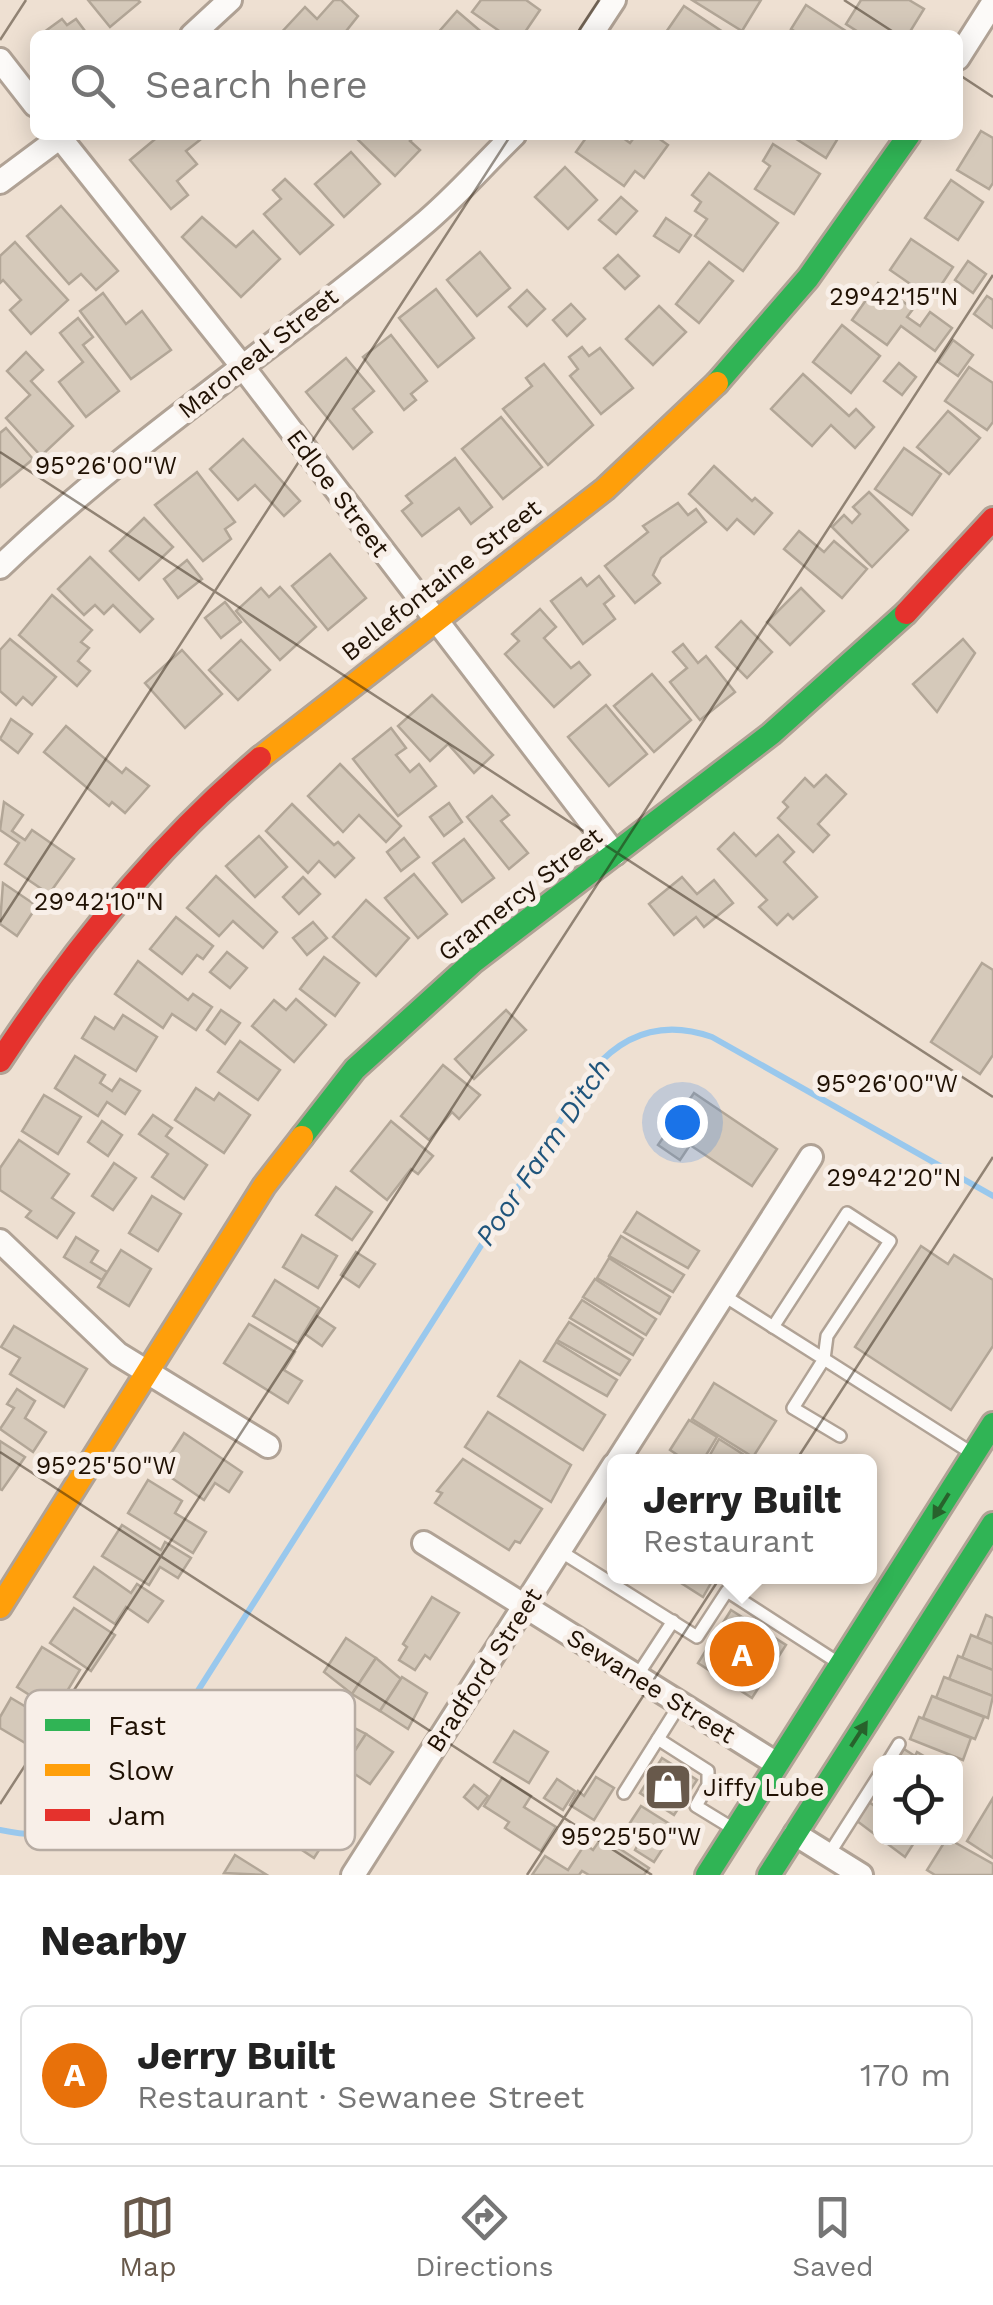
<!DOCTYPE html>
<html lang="en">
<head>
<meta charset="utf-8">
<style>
	body { margin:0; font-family:"Work Sans",sans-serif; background:#f2f2f2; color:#222 }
	.controls { position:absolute; right:30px; bottom:30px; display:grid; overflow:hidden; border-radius:15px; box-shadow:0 5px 25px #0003 }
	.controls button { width:90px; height:90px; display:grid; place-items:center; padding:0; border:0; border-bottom:2px solid #e0e0e0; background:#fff; color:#222; font:50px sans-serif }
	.you { position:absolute; left:682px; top:1122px; width:35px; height:35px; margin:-25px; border:8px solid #fff; border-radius:50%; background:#1a73e8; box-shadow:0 0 0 15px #1a73e833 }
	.badge { display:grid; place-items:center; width:65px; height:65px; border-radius:50%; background:#68594b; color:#fff; font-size:32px; font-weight:700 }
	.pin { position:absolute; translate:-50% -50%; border:5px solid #fff; box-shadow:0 2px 10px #0006 }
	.popup { position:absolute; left:607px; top:1454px; width:270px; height:130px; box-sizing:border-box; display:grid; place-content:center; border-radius:15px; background:#fff; filter:drop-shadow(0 2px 8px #0005); font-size:32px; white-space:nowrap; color:#767676 }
	.popup b { font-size:38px; color:#222 }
	.popup::after { content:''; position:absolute; left:50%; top:100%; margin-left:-20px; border:20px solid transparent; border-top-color:#fff }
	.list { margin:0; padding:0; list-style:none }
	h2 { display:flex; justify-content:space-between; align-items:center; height:130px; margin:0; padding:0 40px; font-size:42px }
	h2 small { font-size:32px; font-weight:400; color:#767676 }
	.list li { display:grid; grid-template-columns:65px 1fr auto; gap:30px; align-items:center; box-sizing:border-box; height:140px; margin:0 20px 20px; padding:0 20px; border:2px solid #e0e0e0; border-radius:15px }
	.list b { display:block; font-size:38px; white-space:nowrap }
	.list p { margin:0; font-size:32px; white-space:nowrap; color:#767676 }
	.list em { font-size:32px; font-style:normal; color:#767676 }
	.icon { flex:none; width:55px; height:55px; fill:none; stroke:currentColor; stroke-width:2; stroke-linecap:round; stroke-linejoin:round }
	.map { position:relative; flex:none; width:993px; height:1875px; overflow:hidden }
	.search { position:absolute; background:#fff; box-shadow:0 5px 25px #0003; left:30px; right:30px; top:30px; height:110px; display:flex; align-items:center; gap:25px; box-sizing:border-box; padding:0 35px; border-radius:15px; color:#767676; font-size:38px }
	.sheet { height:290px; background:#fff }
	nav { display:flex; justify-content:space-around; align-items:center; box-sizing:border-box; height:140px; border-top:2px solid #e0e0e0; background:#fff; font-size:28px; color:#767676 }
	nav a { display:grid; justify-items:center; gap:5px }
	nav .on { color:#68594b }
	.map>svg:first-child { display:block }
</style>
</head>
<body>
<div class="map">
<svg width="993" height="1875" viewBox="0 0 993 1875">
	<rect width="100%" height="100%" fill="#eee0d2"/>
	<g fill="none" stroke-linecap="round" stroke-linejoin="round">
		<path stroke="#99c8ed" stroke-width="6" d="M0,1830C55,1842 102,1829 138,1785L592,1071C624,1033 664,1020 712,1037L993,1196"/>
	</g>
	<g fill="#d5c9ba" stroke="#b2a697" stroke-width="2.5">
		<polygon points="88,0 138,0 140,2 110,27"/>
		<polygon points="334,0 341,0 358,16 343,35 279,35 305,7 317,19"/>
		<polygon points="481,0 526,0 540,10 523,35 505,35 472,12"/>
		<polygon points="692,0 761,0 742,31"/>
		<polygon points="861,0 909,0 924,9 908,35 863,35 846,24"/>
		<polygon points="806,5 852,35 801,35 791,29"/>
		<polygon points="684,6 726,34 725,35 664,35"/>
		<polygon points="457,11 485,35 436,35"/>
		<polygon points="62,19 67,25 76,19 88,35 40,35"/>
		<polygon points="981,131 993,138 993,183 989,189 957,170"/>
		<polygon points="160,135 205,136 186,151 197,164 177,181 188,195 171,209 130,160"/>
		<polygon points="353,135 416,135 410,141 420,150 395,176"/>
		<polygon points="588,135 619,135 630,143 636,135 654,135 668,145 644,178 635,171 624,186 576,152"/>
		<polygon points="790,135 840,135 826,158"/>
		<polygon points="773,144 820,174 794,214 755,189 770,166 763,161"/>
		<polygon points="351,152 380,184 344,217 315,184"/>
		<polygon points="565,167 597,200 568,229 535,197"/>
		<polygon points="709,173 778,223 743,271 695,236 707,219 695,211 701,202 692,195"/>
		<polygon points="285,179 333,225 300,254 264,214 281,199 273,190"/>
		<polygon points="951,180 983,202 958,240 925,218"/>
		<polygon points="621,197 637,211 616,234 599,220"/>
		<polygon points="61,206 118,271 96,290 81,274 69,284 27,236"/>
		<polygon points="202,217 236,247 253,231 280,259 241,297 182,237"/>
		<polygon points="666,218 691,235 679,252 654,236"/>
		<polygon points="911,239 953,267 932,299 890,270"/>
		<polygon points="15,242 68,300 31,334 10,310 21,300 3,280 0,283 0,256"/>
		<polygon points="480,252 510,288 477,316 447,280"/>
		<polygon points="618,255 639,276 625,289 604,268"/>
		<polygon points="968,261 986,274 973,293 955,280"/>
		<polygon points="709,262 733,281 699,323 676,304"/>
		<polygon points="878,283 913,309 907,317 920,326 930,312 952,328 935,351 901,326 887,345 852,320"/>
		<polygon points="436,289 474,338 438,367 399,318"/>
		<polygon points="527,290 545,309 527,326 509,307"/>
		<polygon points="103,293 126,324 142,311 171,350 131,379 80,311"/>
		<polygon points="987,296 993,300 993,328 974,314"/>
		<polygon points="571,304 585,319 567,336 553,320"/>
		<polygon points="659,306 686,332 653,365 626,339"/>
		<polygon points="78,318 93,337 83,345 119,391 86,417 59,382 83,362 60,333"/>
		<polygon points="842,325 880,356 851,393 813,362"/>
		<polygon points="391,335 427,381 411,394 416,400 404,410 363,357"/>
		<polygon points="953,340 973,355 958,376 938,362"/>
		<polygon points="582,347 589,356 600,348 633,388 601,414 570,376 578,369 569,357"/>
		<polygon points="26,352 43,370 31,381 73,426 41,456 6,418 30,395 7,371"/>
		<polygon points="346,358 374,391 353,409 372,432 353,449 306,392"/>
		<polygon points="899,363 916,377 902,395 884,381"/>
		<polygon points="544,364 593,425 548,465 503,409 532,386 526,378"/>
		<polygon points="969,367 993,383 993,422 987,430 945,401"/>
		<polygon points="803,374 849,416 856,409 874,427 855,448 831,425 812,446 771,409"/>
		<polygon points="948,411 980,438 949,474 917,447"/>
		<polygon points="501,417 542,467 503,499 462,449"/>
		<polygon points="6,428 33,459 0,487 0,433"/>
		<polygon points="243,439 300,501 284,516 255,485 238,500 210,469"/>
		<polygon points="904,448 941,474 912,515 875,489"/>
		<polygon points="455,458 492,507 471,524 459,508 422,536 402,511 412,503 406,496"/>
		<polygon points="714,466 752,501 755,498 772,513 754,534 737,519 727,530 689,494"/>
		<polygon points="197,472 235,522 225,529 231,539 203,561 155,505"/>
		<polygon points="869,492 908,530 872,567 832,527 844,515 852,523 860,514 853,507"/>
		<polygon points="678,503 688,515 696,509 706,522 661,558 653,575 660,583 635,603 605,566 648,532 643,526"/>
		<polygon points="144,518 173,547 139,580 110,551"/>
		<polygon points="799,531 824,552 834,541 867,569 842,598 784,549"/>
		<polygon points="330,554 366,598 328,630 292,586"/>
		<polygon points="90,557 153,619 140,632 113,605 104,614 95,605 84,615 58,589"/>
		<polygon points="187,560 202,579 178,598 164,579"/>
		<polygon points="599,576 614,596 604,604 615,619 583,644 551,601 581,578 587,586"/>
		<polygon points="280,587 316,627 280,660 236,611 261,588 269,597"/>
		<polygon points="801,588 824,611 790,645 767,622"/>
		<polygon points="52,595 92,630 81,642 89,648 78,661 90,671 77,686 19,635"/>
		<polygon points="225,602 241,622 221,638 205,618"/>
		<polygon points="540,609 556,627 544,638 571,668 579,662 590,675 554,707 505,654 519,641 512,634"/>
		<polygon points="741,621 772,652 747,678 716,647"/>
		<polygon points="10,639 56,677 32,705 23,697 16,705 0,691 0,650"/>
		<polygon points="963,639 975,653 937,712 913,684"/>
		<polygon points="241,640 270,670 238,700 209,670"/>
		<polygon points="683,644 698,663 706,656 735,692 700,720 670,682 687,668 673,652"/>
		<polygon points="182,650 222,694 185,728 145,683"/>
		<polygon points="652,674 691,720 654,752 614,706"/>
		<polygon points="432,695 493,755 474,773 448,744 430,761 398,726"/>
		<polygon points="606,705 647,754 609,786 568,737"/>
		<polygon points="11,719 32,734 18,753 0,739"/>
		<polygon points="66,726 122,773 126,768 149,786 125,813 112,802 109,806 44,752"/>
		<polygon points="391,728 406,748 396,755 410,772 419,764 436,786 398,816 353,759"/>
		<polygon points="340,764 401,826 386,842 359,815 343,832 308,796"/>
		<polygon points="826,775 846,794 818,824 829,835 813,852 778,818 788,807 783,802 805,778 814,787"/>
		<polygon points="492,796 509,815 501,821 528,853 509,869 467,817"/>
		<polygon points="4,802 23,815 12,831 25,840 32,830 74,859 49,894 5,864 19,843 0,830"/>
		<polygon points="449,803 462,822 444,836 430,817"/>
		<polygon points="292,804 334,845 338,842 354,858 335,877 319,861 308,873 266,831"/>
		<polygon points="734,833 756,856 778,835 794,852 784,862 817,897 793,919 788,914 777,925 759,907 767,900 718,849"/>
		<polygon points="259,836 287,867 255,897 226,866"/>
		<polygon points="404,838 419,857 401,871 387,852"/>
		<polygon points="464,839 494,878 462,902 433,863"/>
		<polygon points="414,874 447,914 418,938 385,898"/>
		<polygon points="216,876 277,932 263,948 233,921 219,936 187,908"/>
		<polygon points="303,877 320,894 299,914 283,897"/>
		<polygon points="682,877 697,894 714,880 733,903 704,927 696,917 674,935 649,904"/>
		<polygon points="3,883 37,906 17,936 0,924"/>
		<polygon points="366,900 409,938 376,976 333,937"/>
		<polygon points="176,917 213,946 203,959 197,955 182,974 150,949"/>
		<polygon points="313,922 327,938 307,955 293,938"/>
		<polygon points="227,952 247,968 230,988 210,972"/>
		<polygon points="324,957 359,983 335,1016 300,989"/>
		<polygon points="138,961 188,1000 193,994 212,1007 196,1030 172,1014 163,1028 115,994"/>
		<polygon points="982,963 993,970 993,1055 980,1074 931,1042"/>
		<polygon points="296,999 326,1025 294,1062 252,1026 274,1000 286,1010"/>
		<polygon points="221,1010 240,1023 225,1044 207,1030"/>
		<polygon points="506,1010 526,1030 474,1079 455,1059"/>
		<polygon points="123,1015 157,1037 136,1071 82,1038 95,1017 114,1029"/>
		<polygon points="240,1041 280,1070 258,1100 218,1072"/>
		<polygon points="75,1056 105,1075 100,1083 112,1091 120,1079 140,1091 125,1114 107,1102 98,1116 55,1088"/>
		<polygon points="443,1065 480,1095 459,1119 452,1112 429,1140 401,1116"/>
		<polygon points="196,1088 214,1100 219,1093 250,1115 224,1153 175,1120"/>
		<polygon points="694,1093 777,1149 752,1186 690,1145 680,1160 658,1145"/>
		<polygon points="44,1095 81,1117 58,1154 22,1131"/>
		<polygon points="153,1115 172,1128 166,1136 207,1165 184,1199 152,1177 168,1154 139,1134"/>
		<polygon points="102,1121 122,1135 108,1156 88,1142"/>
		<polygon points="391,1121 433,1156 418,1174 411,1169 387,1200 351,1171"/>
		<polygon points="19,1140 69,1174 52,1198 74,1213 57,1238 26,1217 31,1211 0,1190 0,1168"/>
		<polygon points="114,1163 136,1178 113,1210 92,1196"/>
		<polygon points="336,1187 372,1212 352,1240 316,1215"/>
		<polygon points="152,1196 181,1214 158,1251 129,1233"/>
		<polygon points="637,1212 699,1251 688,1268 624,1232"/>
		<polygon points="302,1235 337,1256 318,1288 283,1267"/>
		<polygon points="621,1236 684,1275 673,1292 609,1256"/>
		<polygon points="76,1237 98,1251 91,1262 107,1272 102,1280 64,1257"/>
		<polygon points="921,1246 948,1264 954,1255 993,1280 993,1346 951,1410 855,1347"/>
		<polygon points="121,1250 151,1269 129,1306 98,1287"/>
		<polygon points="356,1252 375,1264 359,1287 341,1275"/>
		<polygon points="609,1258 670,1297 660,1314 597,1278"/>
		<polygon points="595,1279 656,1319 646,1335 583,1297"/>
		<polygon points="275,1280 319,1308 298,1343 253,1316"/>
		<polygon points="582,1300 643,1339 633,1355 570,1318"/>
		<polygon points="317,1316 335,1328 322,1346 305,1334"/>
		<polygon points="569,1322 630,1360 620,1375 557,1340"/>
		<polygon points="249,1324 295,1352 284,1370 302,1381 288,1403 224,1363"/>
		<polygon points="14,1326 87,1369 64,1407 10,1374 20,1358 1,1347"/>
		<polygon points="556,1342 617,1380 607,1396 544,1361"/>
		<polygon points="520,1361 605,1415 583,1450 498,1396"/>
		<polygon points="714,1383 776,1421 753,1457 692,1419"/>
		<polygon points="17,1389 35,1401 25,1418 46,1432 33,1452 0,1429 14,1408 7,1404"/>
		<polygon points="488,1412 571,1465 551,1502 465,1447"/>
		<polygon points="689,1420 717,1437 702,1462 688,1462 670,1450"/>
		<polygon points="184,1433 242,1472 229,1492 215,1483 204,1500 160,1470"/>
		<polygon points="719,1439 749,1458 747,1462 706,1462"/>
		<polygon points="0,1441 25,1457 2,1490 0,1489"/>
		<polygon points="463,1459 542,1509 520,1543 515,1541 509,1550 435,1503 442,1493 437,1491"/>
		<polygon points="148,1480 182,1501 175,1513 206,1532 193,1553 128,1513"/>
		<polygon points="122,1525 161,1550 165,1542 191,1558 178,1578 160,1567 149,1585 102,1556"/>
		<polygon points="94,1567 131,1593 137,1584 163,1601 148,1622 126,1607 115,1624 74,1597"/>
		<polygon points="681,1576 715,1576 703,1597 678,1581"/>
		<polygon points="432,1597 459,1613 430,1659 425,1655 415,1670 399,1660 407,1647 403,1644"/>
		<polygon points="74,1608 115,1635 91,1671 50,1643"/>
		<polygon points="731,1610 786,1645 752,1698 698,1663"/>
		<polygon points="986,1615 993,1618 993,1644 977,1638"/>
		<polygon points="971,1635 993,1644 993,1670 962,1658"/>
		<polygon points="346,1638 376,1658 352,1694 324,1672"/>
		<polygon points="42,1647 80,1670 55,1711 17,1687"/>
		<polygon points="958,1656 993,1670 993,1696 949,1679"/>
		<polygon points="376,1658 401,1679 380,1711 352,1694"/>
		<polygon points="402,1677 427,1693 408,1729 380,1711"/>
		<polygon points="944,1677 993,1696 988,1718 936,1698"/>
		<polygon points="932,1696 984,1717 975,1739 923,1718"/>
		<polygon points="11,1698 48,1720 32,1747 0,1728 0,1717"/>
		<polygon points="305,1700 335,1718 315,1749 285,1729"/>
		<polygon points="919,1717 971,1738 963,1760 910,1739"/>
		<polygon points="335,1718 366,1734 346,1765 315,1749"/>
		<polygon points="514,1731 548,1752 529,1783 494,1762"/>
		<polygon points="366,1734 393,1752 370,1784 344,1767"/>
		<polygon points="904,1749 915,1756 917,1752 934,1762 895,1762"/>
		<polygon points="273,1753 352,1798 314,1858 296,1846 299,1841 268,1823 285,1792 260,1776"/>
		<polygon points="662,1758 697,1780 674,1815 640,1793"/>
		<polygon points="596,1777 614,1788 594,1820 570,1805 578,1791 584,1796"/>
		<polygon points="502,1778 531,1796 524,1807 556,1827 541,1851 505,1828 509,1822 484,1806"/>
		<polygon points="557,1779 575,1791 563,1810 544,1798"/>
		<polygon points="474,1785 488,1796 478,1809 464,1797"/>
		<polygon points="993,1798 993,1858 967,1841"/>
		<polygon points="869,1802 880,1810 880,1838 917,1838 905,1857 857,1821"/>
		<polygon points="641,1806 676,1828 654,1862 635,1850 641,1839 626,1829"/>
		<polygon points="602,1837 649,1868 644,1875 589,1875 582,1871 579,1875 532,1875 545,1856 568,1870 585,1844 593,1850"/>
		<polygon points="947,1838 993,1864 993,1875 935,1875 927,1870"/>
		<polygon points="235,1855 267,1875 224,1873"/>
	</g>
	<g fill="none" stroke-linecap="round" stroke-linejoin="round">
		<g stroke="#b0a295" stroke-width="16">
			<g id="lane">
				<polyline points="723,1295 824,1359 793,1408 840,1436"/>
				<polyline points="773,1327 847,1213 890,1241 827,1336 824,1359 970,1452"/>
				<polyline points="560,1551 697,1637 727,1591 837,1662"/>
				<polyline points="637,1676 673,1621"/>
				<polyline points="658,1739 708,1771 708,1785 696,1806 732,1828"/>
				<polyline points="888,1762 899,1744"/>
				<polyline points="624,1793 680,1704"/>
				<polyline points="829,1854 880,1774"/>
			</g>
		</g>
		<g stroke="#b0a295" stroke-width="28">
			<g id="street">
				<polyline points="192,35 230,0"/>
				<polyline points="591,35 614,0"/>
				<polyline points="958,58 993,3"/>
				<polyline points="0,60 35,105"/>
				<polyline points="58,135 242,366 615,854"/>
				<polyline points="0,182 63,135"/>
				<path d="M0,567C131,441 283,343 421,226C454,199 483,165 514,135"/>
				<polyline points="0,1241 118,1354 268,1446"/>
				<polyline points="617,1462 811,1157"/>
				<polyline points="424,1543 777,1764"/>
				<polyline points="795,1834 861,1875"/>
				<polyline points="353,1875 614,1465"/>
			</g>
		</g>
		<g stroke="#b0a295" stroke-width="28">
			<g id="fast">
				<polyline points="717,383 808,278 909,135"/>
				<polyline points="302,1137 355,1069 473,962 771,734 906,613"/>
				<polyline points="707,1875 993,1424"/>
				<polyline points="769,1875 993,1524"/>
			</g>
		</g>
		<g stroke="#b0a295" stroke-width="28">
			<g id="slow">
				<polyline points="260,758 605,489 717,383"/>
				<polyline points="0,1607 264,1186 302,1137"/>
			</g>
		</g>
		<g stroke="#b0a295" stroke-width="28">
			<g id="jam">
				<polyline points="906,613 993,519"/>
				<path d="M0,1061C74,948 157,846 260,758"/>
			</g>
		</g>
		<use href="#lane" stroke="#fcfaf8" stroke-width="11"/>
		<use href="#street" stroke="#fcfaf8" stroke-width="22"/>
		<use href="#fast" stroke="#30b455" stroke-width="22"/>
		<use href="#slow" stroke="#ff9f0a" stroke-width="22"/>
		<use href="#jam" stroke="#e5322d" stroke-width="22"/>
	</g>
	<defs><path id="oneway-solid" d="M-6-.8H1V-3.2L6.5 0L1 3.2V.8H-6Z" transform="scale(2.5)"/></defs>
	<g fill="#28622c">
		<use href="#oneway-solid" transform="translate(941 1506) rotate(122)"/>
		<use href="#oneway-solid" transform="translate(859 1734) rotate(-57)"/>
	</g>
	<path fill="none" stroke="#201103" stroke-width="2.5" stroke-opacity="0.45" d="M844,0L898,35M576,35L599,0M0,40L26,0M958,74L993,97M0,452L993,1097M0,922L511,135M0,1452L652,1875M0,1804L993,275M527,1875L993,1157"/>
	<defs>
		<g id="shop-square" transform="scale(2.5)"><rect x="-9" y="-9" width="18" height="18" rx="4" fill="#68594b" stroke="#f8efe8"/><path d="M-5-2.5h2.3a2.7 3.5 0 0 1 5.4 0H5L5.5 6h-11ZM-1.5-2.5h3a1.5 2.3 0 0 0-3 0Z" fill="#fff"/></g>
	</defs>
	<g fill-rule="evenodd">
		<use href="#shop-square" x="668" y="1787"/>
	</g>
	<g text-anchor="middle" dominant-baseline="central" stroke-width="10" stroke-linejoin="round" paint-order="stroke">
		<g font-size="25" fill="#201103" stroke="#f8efe8">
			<text transform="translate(258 353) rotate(-38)">Maroneal Street</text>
			<text transform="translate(338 493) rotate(53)">Edloe Street</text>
			<text transform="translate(441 580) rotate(-38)">Bellefontaine Street</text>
			<text transform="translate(520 894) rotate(-38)">Gramercy Street</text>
			<text transform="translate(484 1670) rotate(-57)">Bradford Street</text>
			<text transform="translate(651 1686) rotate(32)">Sewanee Street</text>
		</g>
		<g font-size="25" fill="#201103" stroke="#f8efe8" text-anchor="start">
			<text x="703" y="1787">Jiffy Lube</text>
		</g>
		<g font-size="28" font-style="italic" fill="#20557c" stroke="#f8efe8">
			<text transform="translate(543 1152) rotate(-56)">Poor Farm Ditch</text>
		</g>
	</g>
	<rect x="25" y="1690" width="330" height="160" rx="15" fill="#f8efe8" stroke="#b7aca3" stroke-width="2.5"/>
	<rect x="45" y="1719" width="45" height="12" fill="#30b455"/>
	<rect x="45" y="1764" width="45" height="12" fill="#ff9f0a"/>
	<rect x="45" y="1809" width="45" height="12" fill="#e5322d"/>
	<g font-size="28" fill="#201103">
		<text x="108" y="1735">Fast</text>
		<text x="108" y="1780">Slow</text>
		<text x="108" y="1825">Jam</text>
	</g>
	<g font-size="25" text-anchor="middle" fill="#201103" stroke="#f8efe8" stroke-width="10" stroke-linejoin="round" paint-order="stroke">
		<text x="894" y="305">29°42'15"N</text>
		<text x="106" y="474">95°26'00"W</text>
		<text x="99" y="910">29°42'10"N</text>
		<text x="887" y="1092">95°26'00"W</text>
		<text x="894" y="1186">29°42'20"N</text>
		<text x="106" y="1474">95°25'50"W</text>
		<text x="631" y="1845">95°25'50"W</text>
	</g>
</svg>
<div class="controls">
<button><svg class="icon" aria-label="locate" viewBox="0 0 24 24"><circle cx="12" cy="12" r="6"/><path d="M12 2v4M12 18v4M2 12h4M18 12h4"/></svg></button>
</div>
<div class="you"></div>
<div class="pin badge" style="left:742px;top:1654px;background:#e8710a">A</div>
<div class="popup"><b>Jerry Built</b>Restaurant</div>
<div class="search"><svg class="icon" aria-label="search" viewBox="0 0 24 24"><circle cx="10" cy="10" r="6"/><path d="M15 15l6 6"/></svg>Search here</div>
</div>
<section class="sheet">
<h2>Nearby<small></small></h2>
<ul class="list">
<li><span class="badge" style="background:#e8710a">A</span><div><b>Jerry Built</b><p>Restaurant · Sewanee Street</p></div><em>170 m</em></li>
</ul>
</section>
<nav>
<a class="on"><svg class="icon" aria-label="map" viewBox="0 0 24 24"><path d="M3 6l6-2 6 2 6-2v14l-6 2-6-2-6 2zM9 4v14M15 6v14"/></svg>Map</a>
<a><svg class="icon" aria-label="directions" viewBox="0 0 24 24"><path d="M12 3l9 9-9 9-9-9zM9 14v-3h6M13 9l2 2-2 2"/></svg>Directions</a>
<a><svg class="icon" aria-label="saved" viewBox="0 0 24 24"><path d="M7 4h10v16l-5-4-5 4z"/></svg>Saved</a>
</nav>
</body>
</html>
